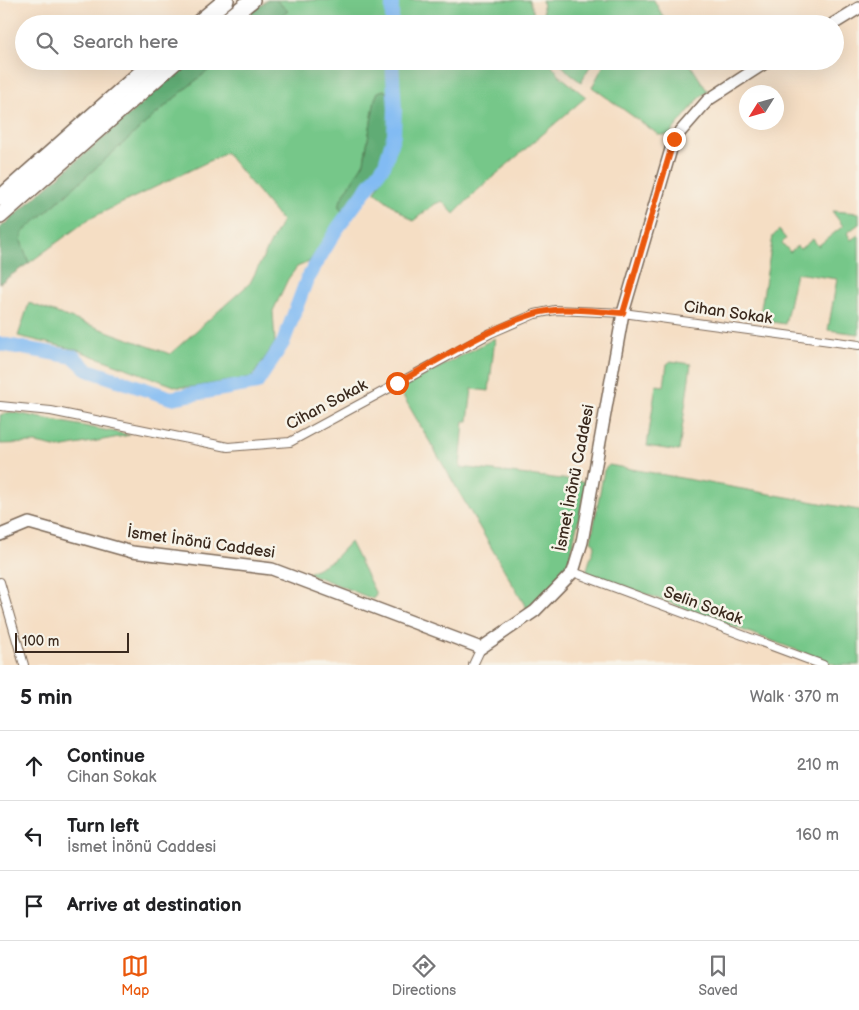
<!DOCTYPE html>
<html lang="en">
<head>
<meta charset="utf-8">
<style>
	body { margin:0; font-family:"Balsamiq Sans",sans-serif; background:#f2f2f2; color:#202124 }
	.compass { position:absolute; left:739px; top:85px; width:45px; height:45px; border-radius:50%; background:#fff; box-shadow:0 5px 20px #0002; rotate:233deg }
	.scale { position:absolute; left:15px; bottom:12px; width:114px; box-sizing:border-box; padding-left:5px; border:2px solid #3b2a1e; border-top:0; font-size:14px; line-height:18px; white-space:nowrap; color:#3b2a1e; -webkit-text-stroke:4px #f7f3e8; paint-order:stroke }
	.stop { position:absolute; width:15px; height:15px; margin:-11px; border:4px solid #ea580c; border-radius:50%; background:#fff }
	.stop.end { background:#ea580c; border-color:#fff; box-shadow:0 1px 5px #0008 }
	.list { margin:0; padding:0; list-style:none }
	h2 { display:flex; justify-content:space-between; align-items:center; height:65px; margin:0; padding:0 20px; font-size:21px }
	h2 small { font-size:16px; font-weight:400; color:#757577 }
	.list li { display:grid; grid-template-columns:32px 1fr auto; gap:15px; align-items:center; box-sizing:border-box; height:70px; padding:0 20px; border-top:1px solid #e0e0e0 }
	.list b { display:block; font-size:19px; white-space:nowrap }
	.list p { margin:0; font-size:16px; white-space:nowrap; color:#757577 }
	.list em { font-size:16px; font-style:normal; color:#757577 }
	.icon { flex:none; width:28px; height:28px; fill:none; stroke:currentColor; stroke-width:2; stroke-linecap:round; stroke-linejoin:round }
	.map { position:relative; flex:none; width:859px; height:665px; overflow:hidden }
	.search { position:absolute; background:#fff; box-shadow:0 5px 20px #0002; left:15px; right:15px; top:15px; height:55px; display:flex; align-items:center; gap:12px; box-sizing:border-box; padding:0 18px; border-radius:28px; color:#757577; font-size:19px }
	.sheet { height:275px; background:#fff }
	nav { display:flex; justify-content:space-around; align-items:center; box-sizing:border-box; height:70px; border-top:1px solid #e0e0e0; background:#fff; font-size:14px; color:#757577 }
	nav a { display:grid; justify-items:center; gap:2px }
	nav .on { color:#ea580c }
	.map>svg:first-child { display:block }
</style>
</head>
<body>
<div class="map">
<svg width="859" height="665" viewBox="0 0 859 665">
	<rect width="100%" height="100%" fill="#f7f3e8"/>
	<filter id="ink" filterUnits="userSpaceOnUse"><feTurbulence type="fractalNoise" baseFrequency=".02" numOctaves="2"/><feDisplacementMap in="SourceGraphic" scale="10" xChannelSelector="R" yChannelSelector="G"/><feConvolveMatrix kernelMatrix="1 2 1 2 8 2 1 2 1" color-interpolation-filters="sRGB"/></filter>
	<filter id="wash" filterUnits="userSpaceOnUse"><feTurbulence type="fractalNoise" baseFrequency=".0096" numOctaves="4" result="noise"/><feDisplacementMap in="SourceGraphic" scale="20" xChannelSelector="R" yChannelSelector="G"/><feGaussianBlur stdDeviation="1.12" result="paint"/><feColorMatrix in="noise" values="0 0 0 0 0 0 0 0 0 0 0 0 0 0 0 0 0 1.4 0 .05"/><feComposite in="paint" operator="in"/></filter>
	<g filter="url(#wash)">
		<rect width="100%" height="100%" fill="#f5dec4"/>
		<g fill="#76c789" stroke="#587854">
			<polygon points="276,0 386,0 389,24 270,24 288,11"/>
			<polygon points="396,0 529,0 537,24 395,24"/>
			<polygon points="542,0 654,0 667,24 621,24 619,18 615,24 545,24"/>
			<path d="M220,61H390V95L384,90L378,92L375,99L364,162L339,207L343,213L309,262L297,267L288,279L273,311L275,343L252,377L193,387H177L77,350L18,336L29,303L170,354L250,283L282,221L226,153L89,219L29,263L21,241L23,232C89,176 152,114 220,61Z"/>
			<polygon points="395,61 549,61 559,75 586,97 479,189 454,214 442,201 435,204 413,221 375,192 392,160 401,107"/>
			<polygon points="558,61 593,61 581,82 570,74"/>
			<polygon points="606,61 688,61 708,92 702,95 669,135 659,135 592,87"/>
			<polygon points="832,211 859,213 859,224 847,233 851,240 858,235 859,237 859,334 828,330 837,279 796,273 785,324 759,320 773,236 779,230 786,239 782,243 790,252 797,246 800,249 813,239 818,246 843,226"/>
			<polygon points="495,338 489,391 472,389 468,421 464,421 460,467 587,482 568,565 555,583 527,609 399,389"/>
			<polygon points="671,361 691,364 679,451 647,446 656,385 664,386 667,364"/>
			<polygon points="11,412 130,435 59,448 36,443 0,444 0,415"/>
			<polygon points="609,465 859,510 859,665 837,665 586,572 595,544 591,541 604,470"/>
			<polygon points="350,542 376,594 373,599 308,573 333,560"/>
		</g>
		<g fill="#60ac75" stroke="#4e6b4a">
			<polygon points="267,0 276,0 288,11 270,24 236,24"/>
			<path d="M190,61H220C152,114 89,176 23,232L21,241L29,263L0,283V228Z"/>
			<path d="M384,90C400,103 389,147 381,164C374,180 354,199 343,213L339,207L341,199L364,162L375,99L378,92Z"/>
		</g>
		<g fill="none" stroke-linecap="round" stroke-linejoin="round">
			<g stroke="#82bbf3" stroke-width="14">
				<polyline points="392,24 392,0"/>
				<polyline points="0,344 74,357 88,370 171,398 257,383 283,343 307,279 337,229 385,164 394,134 395,109 392,61"/>
			</g>
		</g>
	</g>
	<g filter="url(#ink)">
		<g fill="none" stroke-linecap="round" stroke-linejoin="round">
			<g stroke="#7c6958" stroke-width="10">
				<g id="street">
					<polyline points="0,406 51,411 228,447 290,442 491,333 535,314 555,310 623,313 859,345"/>
					<polyline points="573,572 823,665"/>
					<polyline points="0,582 24,665"/>
					<polyline points="473,665 481,648"/>
				</g>
			</g>
			<g stroke="#7c6958" stroke-width="14">
				<g id="secondary">
					<polyline points="833,24 859,8"/>
					<polyline points="0,535 29,523 132,552 272,569 481,648 535,611 573,572 582,542 623,313 674,139 708,100 768,61"/>
				</g>
			</g>
			<g stroke="#7c6958" stroke-width="18">
				<g id="highway">
					<polyline points="197,24 226,0"/>
					<polyline points="222,24 252,0"/>
					<polyline points="0,198 154,61"/>
					<polyline points="0,216 176,61"/>
				</g>
			</g>
			<use href="#street" stroke="#fff" stroke-width="8"/>
			<use href="#secondary" stroke="#fff" stroke-width="11"/>
			<use href="#highway" stroke="#fff" stroke-width="15"/>
		</g>
	</g>
	<g fill="none" stroke-linecap="round" stroke-linejoin="round" filter="url(#ink)">
		<path stroke="#ea580c" stroke-width="6" d="M397,383C441,359 486,329 534,314C561,305 595,312 623,313L674,139"/>
	</g>
	<g text-anchor="middle" dominant-baseline="central" stroke-width="5" stroke-linejoin="round" paint-order="stroke">
		<g font-size="16" fill="#3b2a1e" stroke="#f7f3e8">
			<text transform="translate(728 313) rotate(8)">Cihan Sokak</text>
			<text transform="translate(327 405) rotate(-28)">Cihan Sokak</text>
			<text transform="translate(575 478) rotate(-79)">İsmet İnönü Caddesi</text>
			<text transform="translate(201 543) rotate(8)">İsmet İnönü Caddesi</text>
			<text transform="translate(703 606) rotate(20)">Selin Sokak</text>
		</g>
	</g>
</svg>
<svg class="compass" viewBox="-18 -18 36 36"><path d="M0-13l5 13h-10z" fill="#e53935"/><path d="M0 13l5-13h-10z" fill="#757577"/></svg>
<div class="scale">100 m</div>
<div class="stop" style="left:397px;top:383px"></div>
<div class="stop end" style="left:674px;top:139px"></div>
<div class="search"><svg class="icon" aria-label="search" viewBox="0 0 24 24"><circle cx="10" cy="10" r="6"/><path d="M15 15l6 6"/></svg>Search here</div>
</div>
<section class="sheet">
<h2>5 min<small>Walk · 370 m</small></h2>
<ul class="list">
<li><svg class="icon" aria-label="ahead" viewBox="0 0 24 24"><path d="M12 20V5M6 11l6-6 6 6"/></svg><div><b>Continue</b><p>Cihan Sokak</p></div><em>210 m</em></li>
<li><svg class="icon" aria-label="left" viewBox="0 0 24 24"><path d="M17 20v-9H6M10 6l-5 5 5 5"/></svg><div><b>Turn left</b><p>İsmet İnönü Caddesi</p></div><em>160 m</em></li>
<li><svg class="icon" aria-label="arrive" viewBox="0 0 24 24"><path d="M6 21V4h12l-3 4 3 4H6"/></svg><div><b>Arrive at destination</b></div></li>
</ul>
</section>
<nav>
<a class="on"><svg class="icon" aria-label="map" viewBox="0 0 24 24"><path d="M3 6l6-2 6 2 6-2v14l-6 2-6-2-6 2zM9 4v14M15 6v14"/></svg>Map</a>
<a><svg class="icon" aria-label="directions" viewBox="0 0 24 24"><path d="M12 3l9 9-9 9-9-9zM9 14v-3h6M13 9l2 2-2 2"/></svg>Directions</a>
<a><svg class="icon" aria-label="saved" viewBox="0 0 24 24"><path d="M7 4h10v16l-5-4-5 4z"/></svg>Saved</a>
</nav>
</body>
</html>
